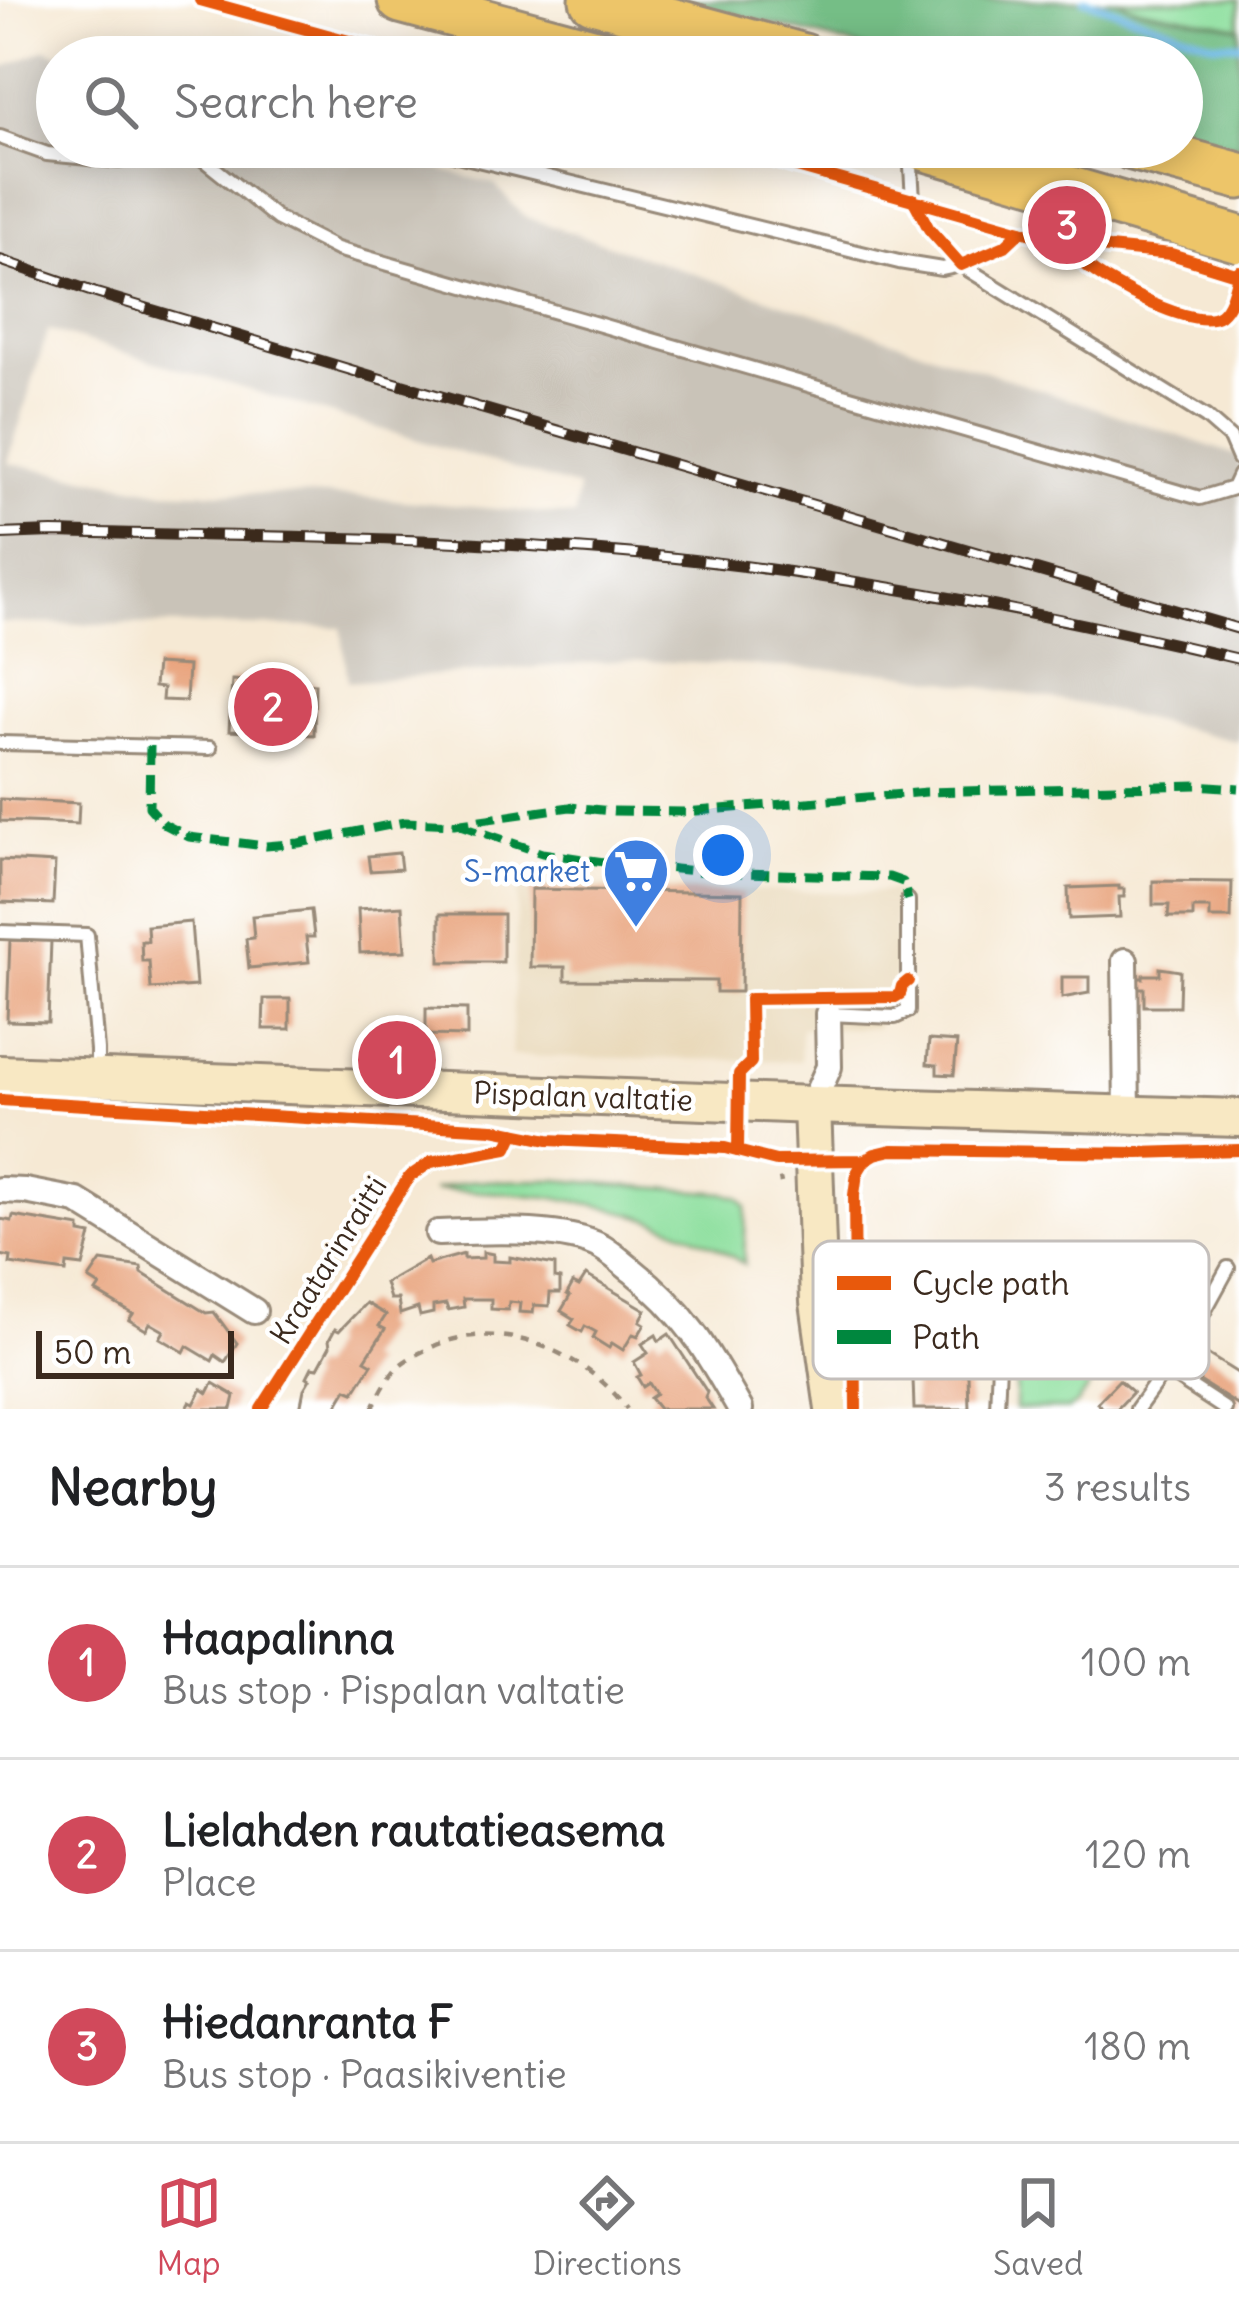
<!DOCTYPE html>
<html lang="en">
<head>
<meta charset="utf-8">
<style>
	body { margin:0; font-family:Delius,sans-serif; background:#f2f2f2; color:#202124 }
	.scale { position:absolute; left:36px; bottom:30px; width:198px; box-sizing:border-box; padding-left:12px; border:6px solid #3b2a1e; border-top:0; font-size:33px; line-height:42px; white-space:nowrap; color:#3b2a1e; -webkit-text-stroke:9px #fff; paint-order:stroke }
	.you { position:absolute; left:723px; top:855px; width:42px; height:42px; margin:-30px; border:9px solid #fff; border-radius:50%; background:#1a73e8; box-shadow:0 0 0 18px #1a73e833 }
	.badge { display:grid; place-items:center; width:78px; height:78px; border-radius:50%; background:#d1495b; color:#fff; font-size:39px; font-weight:700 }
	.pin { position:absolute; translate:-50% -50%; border:6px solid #fff; box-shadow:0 3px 12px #0006 }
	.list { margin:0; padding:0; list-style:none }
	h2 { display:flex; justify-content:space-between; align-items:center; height:156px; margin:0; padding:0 48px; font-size:51px }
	h2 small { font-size:39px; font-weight:400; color:#757577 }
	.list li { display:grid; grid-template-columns:78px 1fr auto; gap:36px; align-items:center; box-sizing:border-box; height:192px; padding:0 48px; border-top:3px solid #e0e0e0 }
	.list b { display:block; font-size:45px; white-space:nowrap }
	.list p { margin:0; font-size:39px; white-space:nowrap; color:#757577 }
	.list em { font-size:39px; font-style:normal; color:#757577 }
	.icon { flex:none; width:66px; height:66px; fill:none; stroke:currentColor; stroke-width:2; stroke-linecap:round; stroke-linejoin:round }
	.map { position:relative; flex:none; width:1239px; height:1409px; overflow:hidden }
	.search { position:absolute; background:#fff; box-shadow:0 6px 30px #0003; left:36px; right:36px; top:36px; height:132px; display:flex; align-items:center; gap:30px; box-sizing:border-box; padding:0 42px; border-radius:66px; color:#757577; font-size:45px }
	.sheet { height:732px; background:#fff }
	nav { display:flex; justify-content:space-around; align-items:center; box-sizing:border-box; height:168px; border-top:3px solid #e0e0e0; background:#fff; font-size:33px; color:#757577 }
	nav a { display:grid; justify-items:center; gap:6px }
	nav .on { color:#d1495b }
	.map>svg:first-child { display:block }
</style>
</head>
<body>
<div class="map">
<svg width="1239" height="1409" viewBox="0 0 1239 1409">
	<rect width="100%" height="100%" fill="#fff"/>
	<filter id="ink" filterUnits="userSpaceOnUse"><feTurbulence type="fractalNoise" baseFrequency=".00833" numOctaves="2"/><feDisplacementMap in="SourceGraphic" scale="24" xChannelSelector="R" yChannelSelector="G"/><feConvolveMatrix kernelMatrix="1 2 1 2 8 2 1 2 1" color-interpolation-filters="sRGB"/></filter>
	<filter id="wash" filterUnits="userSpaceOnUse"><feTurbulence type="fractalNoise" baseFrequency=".004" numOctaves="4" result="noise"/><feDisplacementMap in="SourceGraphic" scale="48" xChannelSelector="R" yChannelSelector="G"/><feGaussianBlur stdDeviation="2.7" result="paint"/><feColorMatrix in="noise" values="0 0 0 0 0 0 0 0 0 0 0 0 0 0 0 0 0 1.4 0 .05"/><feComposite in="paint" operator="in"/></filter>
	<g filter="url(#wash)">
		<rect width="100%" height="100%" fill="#f6e9d4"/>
		<polygon fill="#e9d9ba" points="518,884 867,893 896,890 895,985 889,996 879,996 877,1028 801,1028 801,1061 511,1056"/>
		<path fill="#c9c3b8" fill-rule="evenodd" d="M45,49L65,57H57V147H356L494,184L525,217L1239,456V742L1082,704L892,672L625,660L348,682L341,627L0,623V69ZM48,330L578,488L575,516L361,497L160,491L8,463Z"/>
		<g fill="#90e0a0" stroke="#66855f" stroke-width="3">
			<polygon points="1117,0 1239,0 1239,27 1135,8"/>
			<path d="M557,1180L724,1193L739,1198L746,1206L744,1264C653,1203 540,1192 434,1190L472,1181Z"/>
			<path d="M1068,1359L1096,1375L1077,1404L1068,1409H1015L1016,1374C1038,1374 1052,1374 1068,1359Z"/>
		</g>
		<polygon fill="#74be86" stroke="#587452" stroke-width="3" points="681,0 1117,0 1135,8 1239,27 1239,147 1182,132 1182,57 897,57"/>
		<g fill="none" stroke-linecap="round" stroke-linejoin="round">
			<polyline stroke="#6db9e6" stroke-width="8" points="1085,0 1213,43 1239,44"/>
		</g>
		<g id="blocks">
			<g fill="#e8a27a">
				<polygon points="156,664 188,666 186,701 162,700 163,688 154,687"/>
				<polygon points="232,680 315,684 314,735 229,731"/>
				<polygon points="0,799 79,803 78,824 0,821"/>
				<polygon points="399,853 401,869 370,871 368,856"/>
				<polygon points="0,860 55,863 53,904 0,902"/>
				<polygon points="1153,881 1232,882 1231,918 1210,918 1210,908 1193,908 1193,917 1168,917 1169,905 1153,905"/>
				<polygon points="1119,886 1119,889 1124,889 1124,897 1119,897 1120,917 1069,919 1068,888"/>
				<polygon points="531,889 742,893 741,992 716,992 716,981 565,980 565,967 530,967"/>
				<polygon points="402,906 405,951 360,953 358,909"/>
				<polygon points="311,910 314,937 306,937 309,962 249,968 246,939 254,938 252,916"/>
				<rect x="440" y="914" width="63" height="48"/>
				<polygon points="191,922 196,986 151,989 149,961 142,961 141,941 148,941 147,926"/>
				<polygon points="10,940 51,941 48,1022 7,1021"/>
				<polygon points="1160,968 1180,971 1179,1006 1144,1006 1144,988 1135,988 1135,978 1143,978 1143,975 1160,975"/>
				<polygon points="1062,977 1089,977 1089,993 1062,998"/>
				<polygon points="264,999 290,999 290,1029 263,1029"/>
				<polygon points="426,1008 467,1009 467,1036 426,1035"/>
				<polygon points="929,1040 957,1042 954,1075 937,1074 937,1065 927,1064"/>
				<polygon points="13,1216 80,1227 80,1233 91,1235 83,1266 67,1264 66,1272 10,1264 11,1257 0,1255 0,1219 12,1221"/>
				<polygon points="483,1252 493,1254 493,1261 510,1262 510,1257 555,1265 555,1278 560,1279 560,1293 550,1293 549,1306 534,1305 533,1313 519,1312 520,1303 509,1302 508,1310 491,1309 491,1299 463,1299 464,1307 448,1310 446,1304 433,1306 433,1313 420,1316 418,1308 400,1314 398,1299 390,1299 385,1283 427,1259 429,1264 464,1254 464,1259 483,1258"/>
				<polygon points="101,1261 141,1267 142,1273 206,1313 214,1312 237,1343 225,1362 215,1355 212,1361 187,1346 184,1352 160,1338 164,1331 150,1323 146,1330 129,1320 133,1314 96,1292 100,1286 89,1279"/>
				<polygon points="586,1275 646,1310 640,1321 645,1324 638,1336 633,1334 623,1350 612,1343 609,1348 593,1338 596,1332 585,1326 582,1332 570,1325 574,1319 561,1311 570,1296 567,1294 573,1283 579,1286"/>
				<polygon points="366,1303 386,1315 379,1326 385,1329 365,1360 372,1364 354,1392 347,1389 335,1409 300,1409 304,1389 310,1379 307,1377 312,1367 318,1368 330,1346 329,1340 335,1329 339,1331"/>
				<polygon points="669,1334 707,1392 705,1397 713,1409 659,1409 650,1398 656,1394 649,1383 643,1387 637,1377 641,1375 634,1362 648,1353 642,1344 656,1335 659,1341"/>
				<polygon points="1193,1345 1239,1374 1239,1406 1179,1368"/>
				<polygon points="960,1346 961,1374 968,1374 969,1409 914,1409 912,1347"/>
				<polygon points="1119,1380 1133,1392 1117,1409 1104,1409 1097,1403"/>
				<polygon points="213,1383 235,1396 232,1409 186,1409 190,1402 194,1404 202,1389 208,1393"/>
			</g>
		</g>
	</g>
	<g filter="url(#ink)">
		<use href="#blocks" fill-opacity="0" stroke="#988a79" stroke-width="3"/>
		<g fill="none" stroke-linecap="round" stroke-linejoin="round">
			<g stroke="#988a79" stroke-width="18">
				<g id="lane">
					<polyline points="0,137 47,154 119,161 189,148 278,219 337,249 1200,498 1233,488 1239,475"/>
					<polyline points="424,147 899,262 942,269 961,265"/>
					<polyline points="910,151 913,199 929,229 961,265 1206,417 1230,438 1239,459"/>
					<polyline points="0,743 210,748"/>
					<polyline points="0,932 87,935 97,1050 97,1076"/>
					<polyline points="828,1014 895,1017 908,1011 908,900"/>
					<polyline points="997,1409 1001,1316 1069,1315 1167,1371 1225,1409"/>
					<polyline points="1137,1409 1194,1330 1228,1268"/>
				</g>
			</g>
			<g stroke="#988a79" stroke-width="30">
				<g id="street">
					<polyline points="1125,961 1127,1114"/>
					<polyline points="812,1105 829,1067 828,1014"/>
					<polyline points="0,1190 25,1191 77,1201 254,1311"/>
					<path d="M438,1233C479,1231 557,1227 595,1244C608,1249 621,1262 633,1271C686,1313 707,1351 740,1409"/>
				</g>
			</g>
			<g stroke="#988a79" stroke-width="42">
				<g id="secondary">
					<polyline points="0,1074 812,1105 1239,1118"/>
					<polyline points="812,1105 819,1302 834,1409"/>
				</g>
			</g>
			<g stroke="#988a79" stroke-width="51">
				<g id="highway">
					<polyline points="401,0 614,57"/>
					<polyline points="593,0 804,57"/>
					<polyline points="923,147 1239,239"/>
					<polyline points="1132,147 1239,176"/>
				</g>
			</g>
			<g stroke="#988a79" stroke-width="4.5" stroke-dasharray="9 9" stroke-linecap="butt">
				<polyline points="1067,244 1072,227"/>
				<polyline points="776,1161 781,1183"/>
				<path d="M372,1409C379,1396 386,1380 396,1369C404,1360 417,1354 428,1349C495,1314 585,1351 627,1409"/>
			</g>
			<use href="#lane" stroke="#fff" stroke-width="12"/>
			<use href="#street" stroke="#fff" stroke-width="24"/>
			<use href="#secondary" stroke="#f8e8c3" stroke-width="36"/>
			<use href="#highway" stroke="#edc569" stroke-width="45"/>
			<g stroke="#3b2a1e" stroke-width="12">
				<g id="rail">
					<polyline points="0,260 96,293 371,376 1239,629"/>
					<path d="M0,534L52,532C247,537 442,536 636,554C839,573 1041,612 1239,659"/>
				</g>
			</g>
			<use href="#rail" stroke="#fff" stroke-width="8" stroke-dasharray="22" stroke-linecap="butt"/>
			<g stroke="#00873e" stroke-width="9" stroke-dasharray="18 9" stroke-linecap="butt">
				<polyline points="150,746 149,807 164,824 189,837 266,846 299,843 405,822 454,824 570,807 613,811 686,812 926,792 1197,785 1239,788"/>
				<polyline points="460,825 542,853 604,862 706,872 889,877 903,882 908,900"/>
			</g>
			<g stroke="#fff" stroke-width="20">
				<g id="cycleway">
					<polyline points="200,0 407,57"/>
					<polyline points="727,147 1067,244 1171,254 1239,275"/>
					<polyline points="913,199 929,229 961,265 1005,246 1021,231"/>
					<path d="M1067,244C1073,251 1080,259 1087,266C1107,283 1195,332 1220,315C1232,306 1235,285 1239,271"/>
					<polyline points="0,1100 493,1129 548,1140 725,1148 776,1161 865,1160 875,1154 892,1150 1138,1153 1239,1150"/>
					<polyline points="738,1151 739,1074 751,1062 750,999 895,997 900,994 902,986 908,981"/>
					<polyline points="261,1409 409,1177 431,1162 507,1148 514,1133"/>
					<polyline points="856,1409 854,1195 857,1173 865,1160"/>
				</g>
			</g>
			<use href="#cycleway" stroke="#e8590c" stroke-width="12"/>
		</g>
	</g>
	<defs>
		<g id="supermarket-pin" transform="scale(3.45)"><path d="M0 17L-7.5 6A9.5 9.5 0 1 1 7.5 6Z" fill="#3f7fe0" stroke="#fff"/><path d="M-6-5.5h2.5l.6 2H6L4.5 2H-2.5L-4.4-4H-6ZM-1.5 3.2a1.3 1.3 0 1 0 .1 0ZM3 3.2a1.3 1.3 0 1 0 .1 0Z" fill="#fff"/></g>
	</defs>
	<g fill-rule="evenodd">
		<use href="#supermarket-pin" x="636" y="871"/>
	</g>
	<g text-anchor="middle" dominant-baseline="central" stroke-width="9" stroke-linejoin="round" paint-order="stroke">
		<g font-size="30" fill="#366cbe" stroke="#fff" text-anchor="end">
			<text x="590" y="871">S-market</text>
		</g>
		<g font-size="30" fill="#3b2a1e" stroke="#fff">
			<text transform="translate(583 1096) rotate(2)">Pispalan valtatie</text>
			<text transform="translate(328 1260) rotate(-58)">Kraatarinraitti</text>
		</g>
	</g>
	<rect x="813" y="1241" width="396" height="138" rx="18" fill="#fff" stroke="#c4bfbc" stroke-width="3"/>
	<rect x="837" y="1276" width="54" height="14" fill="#e8590c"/>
	<rect x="837" y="1330" width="54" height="14" fill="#00873e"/>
	<g font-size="33" fill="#3b2a1e">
		<text x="912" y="1295">Cycle path</text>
		<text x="912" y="1349">Path</text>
	</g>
</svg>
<div class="scale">50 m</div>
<div class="you"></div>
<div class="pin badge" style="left:397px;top:1060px">1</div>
<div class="pin badge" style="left:273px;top:707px">2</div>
<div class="pin badge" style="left:1067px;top:225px">3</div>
<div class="search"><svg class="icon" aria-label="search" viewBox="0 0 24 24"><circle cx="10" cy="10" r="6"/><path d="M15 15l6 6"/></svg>Search here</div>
</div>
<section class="sheet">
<h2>Nearby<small>3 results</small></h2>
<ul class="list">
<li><span class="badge">1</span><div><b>Haapalinna</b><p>Bus stop · Pispalan valtatie</p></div><em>100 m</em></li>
<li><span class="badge">2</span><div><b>Lielahden rautatieasema</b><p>Place</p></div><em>120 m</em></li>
<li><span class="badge">3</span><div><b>Hiedanranta F</b><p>Bus stop · Paasikiventie</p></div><em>180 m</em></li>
</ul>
</section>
<nav>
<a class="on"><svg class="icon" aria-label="map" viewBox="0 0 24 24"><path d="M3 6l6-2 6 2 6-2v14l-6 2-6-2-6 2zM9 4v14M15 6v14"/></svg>Map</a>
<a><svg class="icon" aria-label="directions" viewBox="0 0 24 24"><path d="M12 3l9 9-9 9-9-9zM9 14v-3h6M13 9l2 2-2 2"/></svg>Directions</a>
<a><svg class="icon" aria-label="saved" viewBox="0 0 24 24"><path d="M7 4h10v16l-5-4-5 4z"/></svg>Saved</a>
</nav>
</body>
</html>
